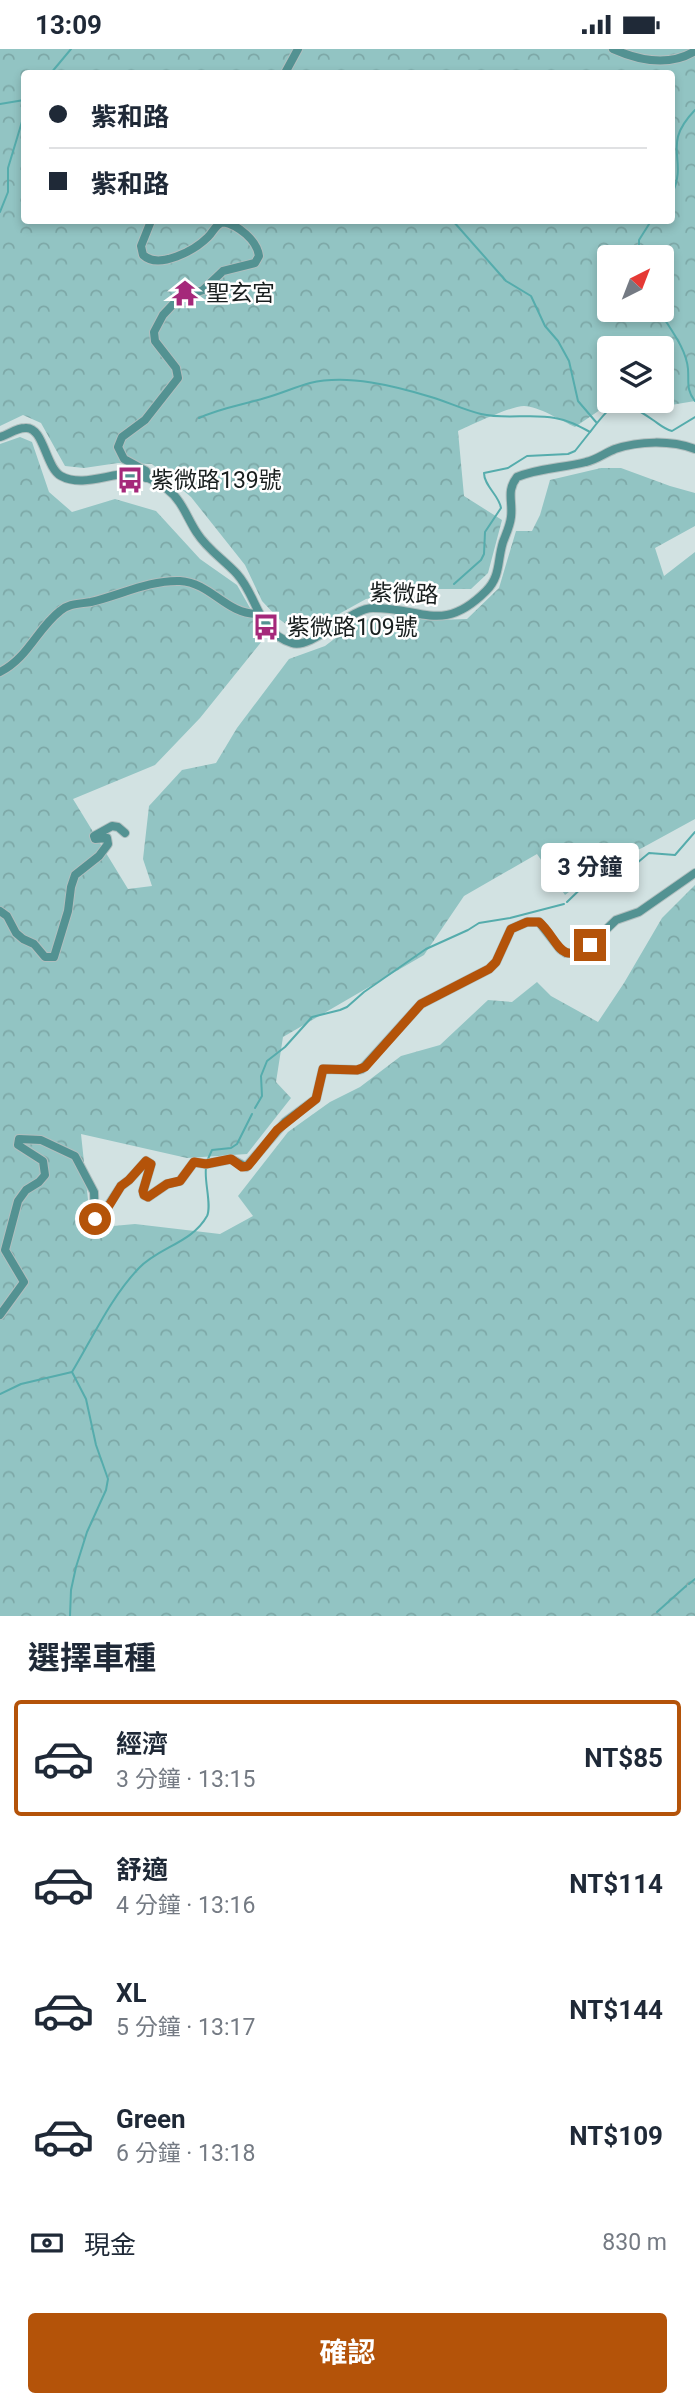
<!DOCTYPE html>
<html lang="zh-TW">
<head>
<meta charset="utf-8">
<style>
  :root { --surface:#fff; --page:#f6f6f7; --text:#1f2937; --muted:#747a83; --line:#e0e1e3; --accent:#b45309 }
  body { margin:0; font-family:Roboto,"Noto Sans TC",sans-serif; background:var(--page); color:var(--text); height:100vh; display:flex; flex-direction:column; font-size:26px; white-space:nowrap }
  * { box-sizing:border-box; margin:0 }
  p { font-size:23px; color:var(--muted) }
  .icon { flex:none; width:38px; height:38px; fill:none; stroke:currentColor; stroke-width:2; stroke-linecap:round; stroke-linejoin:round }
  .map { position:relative; height:1567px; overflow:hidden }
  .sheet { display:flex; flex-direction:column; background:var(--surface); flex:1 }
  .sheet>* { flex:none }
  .top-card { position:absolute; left:21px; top:21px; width:654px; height:154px; border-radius:7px; box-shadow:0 4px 10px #0003; display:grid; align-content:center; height:154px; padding:0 28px; background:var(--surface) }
  .needle { width:46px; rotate:42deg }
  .buttons { position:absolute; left:597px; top:196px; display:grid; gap:14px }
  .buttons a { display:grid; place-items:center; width:77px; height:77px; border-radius:7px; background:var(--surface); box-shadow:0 4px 10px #0003; font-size:35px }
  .end { position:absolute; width:32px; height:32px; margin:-16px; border:9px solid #b45309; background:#fff; box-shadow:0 0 0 4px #fff }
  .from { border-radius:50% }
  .bubble { position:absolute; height:49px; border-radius:7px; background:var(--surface); box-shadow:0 4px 10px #0003; font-size:23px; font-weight:700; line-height:49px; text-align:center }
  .top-card b { display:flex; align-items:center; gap:24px; height:66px; font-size:26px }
  .top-card b+b { border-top:2px solid var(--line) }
  .top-card i { width:18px; height:18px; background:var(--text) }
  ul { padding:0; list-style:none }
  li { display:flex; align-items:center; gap:21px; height:116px; margin:0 14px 10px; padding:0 14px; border:4px solid transparent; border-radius:7px }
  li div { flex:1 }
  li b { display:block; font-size:26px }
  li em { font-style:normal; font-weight:700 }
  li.on { border-color:var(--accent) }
  li>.icon { width:63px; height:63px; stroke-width:1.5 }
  h2 { padding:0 28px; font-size:32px; line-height:84px }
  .pay { display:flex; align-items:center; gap:18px; height:77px; padding:0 28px; font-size:26px }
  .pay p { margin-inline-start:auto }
  .primary-button { display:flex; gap:14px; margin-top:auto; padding:14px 28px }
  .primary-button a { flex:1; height:80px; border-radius:7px; background:var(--accent); color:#fff; font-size:28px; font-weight:700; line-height:80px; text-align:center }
  .status { display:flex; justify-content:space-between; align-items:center; height:49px; padding:0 35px; background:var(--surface); direction:ltr }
  .status svg { height:19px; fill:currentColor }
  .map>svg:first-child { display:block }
  .forest { fill:url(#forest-crowns); fill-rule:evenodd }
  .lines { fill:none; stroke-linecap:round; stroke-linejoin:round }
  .stream { stroke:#55acac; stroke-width:2 }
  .minor-casing { stroke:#b1bfbf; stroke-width:10 }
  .minor { stroke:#539292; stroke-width:8 }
  .route { stroke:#b45309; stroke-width:9 }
  .labels { text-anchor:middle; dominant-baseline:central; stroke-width:5; stroke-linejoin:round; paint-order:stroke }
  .poi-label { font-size:23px; fill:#181e1e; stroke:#fff; text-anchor:start }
  .street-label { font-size:23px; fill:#181e1e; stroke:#fff }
</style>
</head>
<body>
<div class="status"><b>13:09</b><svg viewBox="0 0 49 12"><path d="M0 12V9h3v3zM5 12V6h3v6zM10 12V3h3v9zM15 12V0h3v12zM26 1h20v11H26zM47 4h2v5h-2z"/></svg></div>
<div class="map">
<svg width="695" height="1567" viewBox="0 0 695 1567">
  <defs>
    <pattern id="forest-crowns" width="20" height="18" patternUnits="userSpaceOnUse" patternTransform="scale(1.75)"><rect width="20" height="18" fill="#92c4c3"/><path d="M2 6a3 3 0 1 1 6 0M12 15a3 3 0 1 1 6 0" fill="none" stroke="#7da8a7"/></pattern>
  </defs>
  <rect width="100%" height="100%" fill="#d2e2e2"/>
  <!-- forest -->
  <g class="forest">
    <path d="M0 0H695V352L659 358 641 352H662V299H609V352H613L575 378C562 372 538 357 524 357 511 357 471 376 458 382L464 447 502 471 488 524 471 540H422L366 550 319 576 297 583 279 570 262 552 245 516 191 448 152 415 118 414 84 419 65 417 41 374 23 366 0 377ZM24 24H672V172H24ZM609 208H662V261H609Z"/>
    <polygon points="20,388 32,393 49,443 72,463 115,450 156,462 200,510 237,536 266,587 200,669 155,716 73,750 128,840 152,837 143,810 149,757 182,721 216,714 237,679 289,610 325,597 358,572 386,568 437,571 467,570 499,539 516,482 532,482 540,466 550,431 601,419 621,419 670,437 695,444 695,477 655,499 664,527 695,503 695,770 642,799 606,815 565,846 537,805 464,847 424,906 283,988 276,1033 291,1049 247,1105 187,1109 81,1085 91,1179 135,1175 220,1185 253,1167 238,1147 288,1083 330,1053 360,1038 401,1007 440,996 488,951 512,953 537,933 551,947 598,973 624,934 662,869 695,836 695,1567 0,1567 0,395"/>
  </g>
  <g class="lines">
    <!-- stream -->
    <g class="stream">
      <polyline points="51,24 71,0"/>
      <polyline points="0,55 24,51"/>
      <path d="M672 145C689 109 660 97 695 61"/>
      <polyline points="0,163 8,143 8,119 24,66"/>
      <polyline points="453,172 506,232 531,247 545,277 558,292 569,312 578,352 596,373"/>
      <polyline points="639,208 639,191 651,172"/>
      <path d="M659 261C669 279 686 298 688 320 689 333 686 341 695 352"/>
      <path d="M199 369C220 359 242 356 265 349 280 345 295 338 310 334 348 325 395 337 431 348 448 353 464 361 481 365 506 371 531 364 555 369 568 371 579 377 590 383 615 351 618 347 653 371 659 375 664 380 672 382L695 368"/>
      <path d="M454 535 481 511 484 505 485 483 501 459C499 446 484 437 484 424L508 419 527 407 568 405 575 402 590 383"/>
      <polyline points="567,853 596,825 637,814 649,804 675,806 695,783"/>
      <polyline points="255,1059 262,1047 261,1027 267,1012 285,998 312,968 340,961 347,958 364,943 426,900 468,881 479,874 510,869 564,855"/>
      <polyline points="208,1110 212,1101 231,1099 237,1095 252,1065"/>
      <path d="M0 1345 21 1335 72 1323C93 1288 111 1248 139 1219 159 1198 192 1194 207 1167 212 1157 204 1132 206 1119"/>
      <polyline points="689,1535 695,1530"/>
      <polyline points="657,1563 686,1537"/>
      <polyline points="70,1567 71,1541 76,1518 87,1483 106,1441 108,1430 96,1396 86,1350 72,1323"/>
    </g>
    <!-- minor casing -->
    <g class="minor-casing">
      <g id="minor">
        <path d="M613 0C640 12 669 18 695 2"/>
        <polyline points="285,24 298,0"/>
        <path d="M0 388C8 386 16 379 25 379 44 377 45 418 61 427 83 439 111 423 134 425 145 426 159 434 167 440 182 451 187 469 197 484 207 500 224 511 237 525 258 548 257 583 292 594 311 601 350 559 373 559 423 559 443 585 486 542 501 527 497 512 503 493 506 485 510 477 511 468 513 452 506 442 517 428 539 419 563 419 586 413 596 411 605 404 615 400 639 392 671 391 695 400"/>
        <path d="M146 429V422L124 410 118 398 122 388 145 371 178 329 176 319 155 292 154 283 163 266 178 250 203 241 223 222 255 214 259 207C257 191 238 176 223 173 215 176 214 182 208 188 195 201 159 221 143 206L141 197 151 172"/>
        <path d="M0 623C28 609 37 580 60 562 69 554 80 555 91 553 121 546 149 531 180 532 212 534 225 565 258 565"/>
        <polyline points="0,862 7,867 16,884 23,890 34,895 45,908 54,908 68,862 71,838 75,826 99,807 108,795 107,789 95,790 94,787 112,777 118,778 125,784"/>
        <polyline points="0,1266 24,1233 5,1201 18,1152 26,1141 39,1133 45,1126 43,1112 18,1096 19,1090 41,1091 75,1107 94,1143 95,1172 97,1174 121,1137 129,1131 146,1112 151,1115 143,1142 144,1146 148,1148 167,1135 180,1132 194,1113 206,1115 231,1110 246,1118 285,1073 316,1050 323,1020 357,1021 362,1020 421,955 489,920 496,913 511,880 527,873 539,873 560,900 566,904 575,904 590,896 616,871 639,863 695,824"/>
      </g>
    </g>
    <!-- minor -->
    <use href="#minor" class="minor"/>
  </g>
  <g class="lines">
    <!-- route -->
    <path class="route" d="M95 1170 96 1173H99L121 1137 129 1131 146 1112 151 1115 143 1142 144 1146 148 1148 167 1135 180 1132 194 1113 206 1115 231 1110 242 1118 248 1117 277 1081 316 1050 323 1020 357 1021 365 1018 421 955 489 920 496 913 511 880 527 873H539C558 889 559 919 590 896"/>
  </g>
  <!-- icons -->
  <defs>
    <g id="temple-bare" transform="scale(2.1)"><path d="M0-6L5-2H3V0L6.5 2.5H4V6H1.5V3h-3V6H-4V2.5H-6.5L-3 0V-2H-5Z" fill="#a5287a" stroke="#fff" stroke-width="2.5" paint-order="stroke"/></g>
    <g id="bus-bare" transform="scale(2.1)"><path d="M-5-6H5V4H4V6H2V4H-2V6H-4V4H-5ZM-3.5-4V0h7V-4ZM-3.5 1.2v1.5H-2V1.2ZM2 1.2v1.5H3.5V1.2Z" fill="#a5287a" stroke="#fff" stroke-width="2.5" paint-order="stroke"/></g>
  </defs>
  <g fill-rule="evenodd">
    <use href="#temple-bare" x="185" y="244"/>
    <use href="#bus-bare" x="130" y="431"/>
    <use href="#bus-bare" x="266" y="578"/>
  </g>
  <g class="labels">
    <!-- poi labels -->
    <g class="poi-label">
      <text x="206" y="244">聖玄宮</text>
      <text x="151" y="431">紫微路139號</text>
      <text x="287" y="578">紫微路109號</text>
    </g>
    <!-- street labels -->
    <g class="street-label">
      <text transform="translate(404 545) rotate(2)">紫微路</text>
    </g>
  </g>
</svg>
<div class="buttons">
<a><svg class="needle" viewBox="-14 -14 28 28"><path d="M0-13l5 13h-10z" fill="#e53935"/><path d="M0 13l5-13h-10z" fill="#747a83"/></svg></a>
<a><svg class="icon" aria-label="layers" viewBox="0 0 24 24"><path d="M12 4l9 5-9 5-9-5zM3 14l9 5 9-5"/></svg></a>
</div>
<i class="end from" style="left:95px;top:1170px"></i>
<i class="end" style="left:590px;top:896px"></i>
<div class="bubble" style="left:541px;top:794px;width:98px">3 分鐘</div>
<div class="top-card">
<b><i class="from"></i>紫和路</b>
<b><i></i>紫和路</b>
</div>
</div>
<section class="sheet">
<h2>選擇車種</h2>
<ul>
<li class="on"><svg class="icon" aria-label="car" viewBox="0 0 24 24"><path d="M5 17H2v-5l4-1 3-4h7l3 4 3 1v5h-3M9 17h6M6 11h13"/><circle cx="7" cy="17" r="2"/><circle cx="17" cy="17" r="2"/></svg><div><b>經濟</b><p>3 分鐘 · 13:15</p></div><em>NT$85</em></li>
<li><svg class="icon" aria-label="car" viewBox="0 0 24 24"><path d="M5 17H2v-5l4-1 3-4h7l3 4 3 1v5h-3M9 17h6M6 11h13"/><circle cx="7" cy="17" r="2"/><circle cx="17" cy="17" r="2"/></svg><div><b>舒適</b><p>4 分鐘 · 13:16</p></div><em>NT$114</em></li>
<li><svg class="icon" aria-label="car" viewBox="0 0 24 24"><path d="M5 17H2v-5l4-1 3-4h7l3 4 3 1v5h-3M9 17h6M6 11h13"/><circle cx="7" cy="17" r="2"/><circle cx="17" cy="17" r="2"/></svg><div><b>XL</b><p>5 分鐘 · 13:17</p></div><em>NT$144</em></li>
<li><svg class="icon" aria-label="car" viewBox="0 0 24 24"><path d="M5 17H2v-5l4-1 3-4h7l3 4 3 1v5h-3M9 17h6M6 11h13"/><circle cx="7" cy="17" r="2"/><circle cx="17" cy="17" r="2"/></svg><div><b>Green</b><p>6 分鐘 · 13:18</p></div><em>NT$109</em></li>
</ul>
<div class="pay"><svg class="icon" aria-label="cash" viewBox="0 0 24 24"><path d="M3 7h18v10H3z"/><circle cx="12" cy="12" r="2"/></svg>現金<p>830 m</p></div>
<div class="primary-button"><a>確認</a></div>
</section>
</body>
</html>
